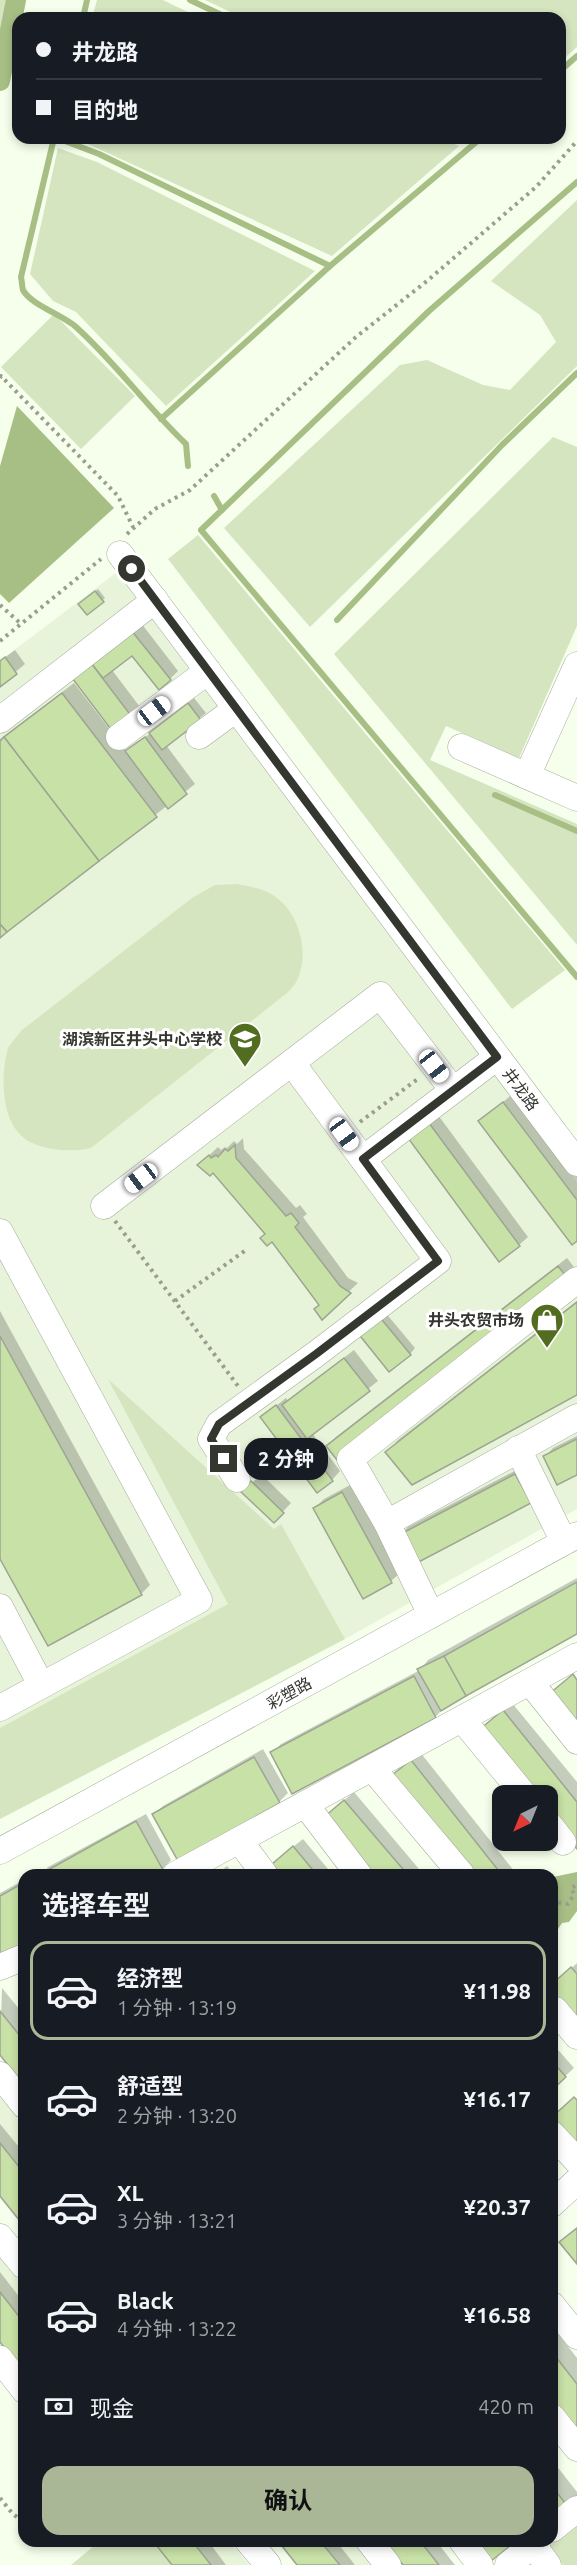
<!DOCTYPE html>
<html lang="zh">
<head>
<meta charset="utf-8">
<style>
  :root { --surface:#171b24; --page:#20242c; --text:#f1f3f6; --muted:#9ea1a6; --line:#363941; --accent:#a9b796 }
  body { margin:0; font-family:Ubuntu,"Noto Sans SC",sans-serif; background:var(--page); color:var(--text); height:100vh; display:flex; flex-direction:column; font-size:22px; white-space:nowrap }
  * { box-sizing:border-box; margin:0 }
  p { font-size:20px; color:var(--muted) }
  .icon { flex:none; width:33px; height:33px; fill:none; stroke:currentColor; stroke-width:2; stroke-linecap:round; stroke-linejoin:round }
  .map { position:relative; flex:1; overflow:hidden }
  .side { position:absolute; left:18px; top:1869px; width:540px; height:678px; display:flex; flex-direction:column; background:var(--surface); border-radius:18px; box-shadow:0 3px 9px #0003 }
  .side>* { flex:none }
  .banner { position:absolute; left:12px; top:12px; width:554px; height:132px; border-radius:18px; box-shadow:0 3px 9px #0003; display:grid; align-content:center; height:132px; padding:0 24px; background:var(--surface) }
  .needle { width:39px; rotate:223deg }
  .fabs { position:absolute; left:492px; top:1785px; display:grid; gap:12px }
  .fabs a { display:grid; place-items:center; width:66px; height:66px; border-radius:12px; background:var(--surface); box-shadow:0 3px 9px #0003; font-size:30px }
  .end { position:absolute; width:27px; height:27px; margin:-14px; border:8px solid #343730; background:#fff; box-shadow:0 0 0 3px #fff }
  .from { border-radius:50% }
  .bubble { position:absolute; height:42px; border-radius:18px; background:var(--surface); box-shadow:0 3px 9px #0003; font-size:20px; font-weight:700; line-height:42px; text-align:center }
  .car { position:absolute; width:18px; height:36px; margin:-18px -9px; border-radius:8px; box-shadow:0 0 4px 2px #0007; background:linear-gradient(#fff 24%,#345 0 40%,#fff 0 76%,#345 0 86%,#fff 0) }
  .banner b { display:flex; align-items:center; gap:21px; height:57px; font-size:22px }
  .banner b+b { border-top:2px solid var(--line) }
  .banner i { width:15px; height:15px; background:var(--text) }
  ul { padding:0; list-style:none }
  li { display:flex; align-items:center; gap:18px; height:99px; margin:0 12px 9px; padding:0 12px; border:3px solid transparent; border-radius:18px }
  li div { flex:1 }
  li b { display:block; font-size:22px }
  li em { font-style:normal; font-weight:700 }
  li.on { border-color:var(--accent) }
  li>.icon { width:54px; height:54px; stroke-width:1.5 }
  h2 { padding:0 24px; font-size:27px; line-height:72px }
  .pay { display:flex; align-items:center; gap:15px; height:66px; padding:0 24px; font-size:22px }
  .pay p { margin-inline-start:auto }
  .button { display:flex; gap:12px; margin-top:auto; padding:12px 24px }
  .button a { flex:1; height:69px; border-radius:18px; background:var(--accent); color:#111; font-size:24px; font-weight:700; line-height:69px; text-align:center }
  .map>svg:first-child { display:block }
  .built { fill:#e8f4d9 }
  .green { fill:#d5e5c0 }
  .water { fill:#a7bf85 }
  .shadow { fill:#0003 }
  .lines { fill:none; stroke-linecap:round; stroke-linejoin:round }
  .stream { stroke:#a7bf85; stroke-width:6 }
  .canal { stroke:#a7bf85; stroke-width:20 }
  .building { fill:#c8e1a6; stroke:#9da593; stroke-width:1.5 }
  .minor-casing { stroke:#a4ac9a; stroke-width:27 }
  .path { stroke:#989e90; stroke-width:4; stroke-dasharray:3 4.5; stroke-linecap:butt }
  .minor { stroke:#fff; stroke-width:26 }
  .route { stroke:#343730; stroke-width:8 }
  .labels { text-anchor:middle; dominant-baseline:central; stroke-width:6; stroke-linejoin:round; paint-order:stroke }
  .poi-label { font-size:16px; font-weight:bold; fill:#343730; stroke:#fff; text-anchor:end }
  .street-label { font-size:16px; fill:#343730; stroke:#fff }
</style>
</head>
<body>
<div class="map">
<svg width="577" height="2565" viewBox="0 0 577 2565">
  <rect width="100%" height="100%" fill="#f6ffeb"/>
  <!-- built -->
  <g class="built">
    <polygon points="117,572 577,1182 577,1509 345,1639 0,1819 0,661"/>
    <polygon points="0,2085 24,2115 24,2227 0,2198"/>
    <polygon points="0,2257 24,2286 24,2359 0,2328"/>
    <polygon points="166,2541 229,2541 249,2565 185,2565"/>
    <polygon points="277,2541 361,2541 380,2565 296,2565"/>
  </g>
  <!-- green -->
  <g class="green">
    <polygon points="0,0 8,0 0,43"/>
    <polygon points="97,0 163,0 200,18 92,18"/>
    <polygon points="205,0 577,0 577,47 560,62 560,18 243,18"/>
    <polygon points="75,138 442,138 459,146 332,256"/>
    <polygon points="58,148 97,162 315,271 166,406 76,312 53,301 30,274"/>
    <polygon points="577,200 577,366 310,627 224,528 400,365 427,360 483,385 510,390 556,342 540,315 491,281"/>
    <polygon points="54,314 135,396 81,449 1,367"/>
    <polygon points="553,437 577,447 577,626 519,758 446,726 430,760 577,824 577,945 334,654"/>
    <polygon points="198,535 565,970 512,1009 168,559"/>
    <path d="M237 884C246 886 256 887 265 891 296 903 311 948 298 978 296 984 291 989 287 993L91 1148C72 1152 50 1151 32 1143 0 1128 0 1077 8 1048 12 1042 17 1036 22 1030L192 898 215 885Z"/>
    <polygon points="108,1379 274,1529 281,1524 345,1639 0,1819 0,1728 228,1604"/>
    <polygon points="577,2524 577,2565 563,2565 549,2546"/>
    <polygon points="100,2541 166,2541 185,2565 71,2565"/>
  </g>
  <!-- water -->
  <g class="water">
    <polygon points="17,406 114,508 9,603 0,594 0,466"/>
    <polygon points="577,1872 577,1911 569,1922 562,1923 552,1938 552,1883 555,1881 553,1877"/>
  </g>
  <!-- shadow -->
  <g class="shadow">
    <polygon points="98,589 105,598 87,613 82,602"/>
    <polygon points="141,623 178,671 170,679 132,653 112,670 140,707 131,716 71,674"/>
    <polygon points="15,650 25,664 0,685 0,661"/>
    <polygon points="74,683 127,752 194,698 206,713 166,745 195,784 0,936 0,739"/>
    <polygon points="515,1092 577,1174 577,1239 480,1121"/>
    <polygon points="438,1115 528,1237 519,1245 410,1138"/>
    <polygon points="243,1138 244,1149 296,1208 300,1205 307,1214 303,1217 348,1278 358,1283 322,1317 321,1304 267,1233 213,1171 199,1165 218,1147 221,1150 225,1147 227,1148 234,1141 237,1144"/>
    <polygon points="567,1258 577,1271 328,1446 336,1437"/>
    <polygon points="577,1301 577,1394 387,1452 398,1440"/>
    <polygon points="0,1311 150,1585 141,1594 0,1556"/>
    <polygon points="384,1311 415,1348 410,1354 359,1333"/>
    <polygon points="354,1350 378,1381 312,1433 340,1471 332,1480 262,1417 286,1398 288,1401"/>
    <polygon points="577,1436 577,1473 545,1457 553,1448"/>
    <polygon points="524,1466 530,1502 399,1536 408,1527"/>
    <polygon points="261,1474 291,1503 274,1521 243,1492"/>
    <polygon points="352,1484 400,1573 391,1581 364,1596 315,1508 324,1499"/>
    <polygon points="577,1578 577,1633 444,1708 435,1717 272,1753 281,1744 420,1670 428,1660"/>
    <polygon points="512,1703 577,1782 577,1847 548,1810 548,1796 482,1729"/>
    <polygon points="263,1749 288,1793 279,1802 154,1814 163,1806"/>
    <polygon points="420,1752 515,1872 512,1875 474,1875 394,1775"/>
    <polygon points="354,1792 419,1869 413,1875 374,1875 334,1809"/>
    <polygon points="146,1814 171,1860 163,1869 151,1875 41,1875 48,1867"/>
    <polygon points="303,1839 333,1875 284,1875 283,1855"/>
    <polygon points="227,1866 234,1875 216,1875"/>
    <polygon points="24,1880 24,1947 0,1960 0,1893"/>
    <polygon points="577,1963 577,2020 552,1992 552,1986"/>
    <polygon points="2,1988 24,2015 24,2083 0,2053"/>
    <polygon points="552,2043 574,2068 552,2088"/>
    <polygon points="0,2124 24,2153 24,2224 0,2194"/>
    <polygon points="552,2174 559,2182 552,2189"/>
    <polygon points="0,2272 24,2303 24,2371 0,2340"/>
    <polygon points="552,2326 577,2358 577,2432 552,2399"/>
    <polygon points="552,2460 577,2492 577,2496 567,2505 552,2517"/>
    <polygon points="155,2541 208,2541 226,2565 174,2565"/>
    <polygon points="280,2541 336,2541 355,2565 299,2565"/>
    <polygon points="386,2541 436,2541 455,2565 405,2565"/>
  </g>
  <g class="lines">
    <!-- stream -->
    <g class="stream">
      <polyline points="190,0 228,18"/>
      <polyline points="83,18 87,0"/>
      <polyline points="560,71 577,56"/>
      <path d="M54 138 21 277C22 281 22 287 23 290 31 305 63 315 76 327 116 363 147 407 186 444L188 466"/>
      <polyline points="57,138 99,154 330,266"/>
      <polyline points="577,182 429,311 201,530 577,977"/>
      <polyline points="161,419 330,266 481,138"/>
      <polyline points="214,496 222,510"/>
      <polyline points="337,620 502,445 577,373"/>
      <polyline points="495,795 577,831"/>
    </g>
    <!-- canal -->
    <polyline class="canal" points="0,81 16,0"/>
  </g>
  <!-- building -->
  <g class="building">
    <polygon points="95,591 104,602 87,615 78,604"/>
    <polygon points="131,630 171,680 159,690 132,656 103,678 90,662"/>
    <polygon points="5,657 17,674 0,687 0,661"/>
    <polygon points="88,659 132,717 113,732 69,674"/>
    <polygon points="62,693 157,817 99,861 4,737"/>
    <polygon points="188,703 201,720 162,750 149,733"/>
    <polygon points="4,737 99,861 7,932 0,924 0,741"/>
    <polygon points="145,737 187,794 168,809 125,751"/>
    <polygon points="0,924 7,932 0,938"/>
    <polygon points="503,1102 577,1200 577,1241 572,1245 478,1121"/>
    <polygon points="429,1123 520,1246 499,1262 408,1138"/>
    <polygon points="235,1145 236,1158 286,1216 291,1213 299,1223 295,1227 340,1286 351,1293 322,1320 314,1309 319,1305 272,1242 267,1246 260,1238 265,1234 213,1173 210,1176 197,1165 209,1155 211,1158 216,1155 218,1157 225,1149 228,1151"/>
    <polygon points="558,1266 569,1280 337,1460 326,1446"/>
    <polygon points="577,1302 577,1395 412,1485 385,1452"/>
    <polygon points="378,1315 411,1355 389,1372 357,1332"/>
    <polygon points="0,1336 142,1595 48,1646 0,1559"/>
    <polygon points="344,1358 370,1391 307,1439 282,1405"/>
    <polygon points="276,1405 333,1481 317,1493 260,1417"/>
    <polygon points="577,1439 577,1475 557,1485 543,1456"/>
    <polygon points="515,1474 531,1503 413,1565 397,1536"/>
    <polygon points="251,1481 284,1513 274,1523 241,1492"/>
    <polygon points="342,1492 392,1583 363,1599 313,1508"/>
    <polygon points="577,1582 577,1634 466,1696 444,1656"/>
    <polygon points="444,1656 466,1696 441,1711 417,1669"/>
    <polygon points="573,1674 577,1680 577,1729 549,1694"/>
    <polygon points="414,1676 436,1718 292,1794 270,1752"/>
    <polygon points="503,1710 577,1802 577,1849 548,1813 548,1796 534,1796 480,1729"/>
    <polygon points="254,1757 280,1803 178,1861 152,1814"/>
    <polygon points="411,1760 502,1875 472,1875 392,1775"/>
    <polygon points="344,1800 408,1875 372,1875 324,1817"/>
    <polygon points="136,1821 163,1870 155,1875 39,1875"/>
    <polygon points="293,1846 317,1875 282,1875 272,1864"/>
    <polygon points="23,1883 24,1949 0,1962 0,1896"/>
    <polygon points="571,1967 577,1974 577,2022 552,1994 552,1984"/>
    <polygon points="0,2011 24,2041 24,2085 0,2055"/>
    <polygon points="552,2061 566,2077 552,2090"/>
    <polygon points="574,2097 577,2100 577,2149 552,2121 552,2117"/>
    <polygon points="0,2143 24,2173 24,2226 0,2196"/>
    <polygon points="577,2228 577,2264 559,2242"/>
    <polygon points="0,2292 24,2323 24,2374 0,2342"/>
    <polygon points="552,2352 577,2384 577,2434 552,2402"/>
    <polygon points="552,2486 568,2507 552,2519"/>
    <polygon points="153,2541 192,2541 211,2565 172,2565"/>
    <polygon points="278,2541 320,2541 340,2565 297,2565"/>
    <polygon points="384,2541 420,2541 439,2565 403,2565"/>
    <polygon points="476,2541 513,2541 514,2543 491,2561"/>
  </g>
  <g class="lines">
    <!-- minor casing -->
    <g class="minor-casing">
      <g id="minor">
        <polyline points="120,554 577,1163"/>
        <polyline points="0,720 155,600"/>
        <polyline points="199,736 236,709"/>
        <polyline points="119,737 208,671"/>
        <polyline points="461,747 577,798"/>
        <polyline points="527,776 577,665"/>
        <polyline points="363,1159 497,1057"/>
        <polyline points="104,1206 380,995 453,1090"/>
        <polyline points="0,1232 199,1600 0,1708"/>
        <polyline points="577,1280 350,1459 387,1523 577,1417"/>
        <polyline points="518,1449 564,1542"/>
        <polyline points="237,1479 211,1439 219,1424 316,1354 438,1261 292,1063"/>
        <polyline points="387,1523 431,1615"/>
        <polyline points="0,1607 41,1685"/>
        <polyline points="530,1682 577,1741"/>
        <polyline points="462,1719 525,1796"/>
        <polyline points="372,1768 462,1875"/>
        <polyline points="305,1804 359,1875"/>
        <polyline points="548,1823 563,1842"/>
        <polyline points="239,1840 265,1875"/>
        <polyline points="0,1851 577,1535"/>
        <polyline points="175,1875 577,1656"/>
        <polyline points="0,1967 24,1957"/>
        <polyline points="555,2010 577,2036"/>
        <polyline points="0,2075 24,2105"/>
        <polyline points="552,2134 577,2161"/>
        <polyline points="552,2204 577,2181"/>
        <polyline points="0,2237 24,2266"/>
        <polyline points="552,2305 577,2336"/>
        <polyline points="0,2359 24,2390"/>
        <polyline points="552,2417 577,2448"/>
        <polyline points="552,2529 577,2509"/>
        <polyline points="248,2541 268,2565"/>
        <polyline points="369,2541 388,2565"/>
        <polyline points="462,2541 480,2565"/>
        <polyline points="533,2545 548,2565"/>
        <polyline points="508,2565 538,2541"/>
      </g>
    </g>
    <!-- path -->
    <g class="path">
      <polyline points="0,378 1,376 118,496 133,527"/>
      <polyline points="127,534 155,509 190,490 356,337 427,281 536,187 577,141"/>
      <polyline points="0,605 21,624"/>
      <polyline points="0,641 101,559"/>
      <polyline points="360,1122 419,1078"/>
      <polyline points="115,1221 238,1386"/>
      <polyline points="175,1301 246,1250"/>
      <polyline points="552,1905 555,1902 568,1904 574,1894 571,1888 577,1885"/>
      <polyline points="0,2498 12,2513 24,2523"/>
    </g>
    <!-- minor -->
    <use href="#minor" class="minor"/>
  </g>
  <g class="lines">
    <!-- route -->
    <polyline class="route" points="132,569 497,1057 363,1159 438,1261 316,1354 219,1424 211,1439 224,1459"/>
  </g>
  <!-- icons -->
  <defs>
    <g id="school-pin" transform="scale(1.725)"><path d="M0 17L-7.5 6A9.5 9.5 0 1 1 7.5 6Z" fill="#526d20" stroke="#fff"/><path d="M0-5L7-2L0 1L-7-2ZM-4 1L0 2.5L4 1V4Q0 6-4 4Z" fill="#fff"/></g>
    <g id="shop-pin" transform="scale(1.725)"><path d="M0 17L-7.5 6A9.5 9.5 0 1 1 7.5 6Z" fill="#526d20" stroke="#fff"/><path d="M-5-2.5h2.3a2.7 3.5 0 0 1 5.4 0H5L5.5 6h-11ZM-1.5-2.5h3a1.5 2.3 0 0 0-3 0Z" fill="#fff"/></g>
  </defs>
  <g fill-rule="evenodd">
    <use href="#school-pin" x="245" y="1039"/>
    <use href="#shop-pin" x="547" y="1320"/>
  </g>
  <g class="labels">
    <!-- poi labels -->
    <g class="poi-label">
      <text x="222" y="1039">湖滨新区井头中心学校</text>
      <text x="524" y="1320">井头农贸市场</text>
    </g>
    <!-- street labels -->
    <g class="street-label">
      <text transform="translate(521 1089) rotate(53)">井龙路</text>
      <text transform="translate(289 1693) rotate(-29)">彩塑路</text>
    </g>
  </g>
</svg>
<div class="fabs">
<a><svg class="needle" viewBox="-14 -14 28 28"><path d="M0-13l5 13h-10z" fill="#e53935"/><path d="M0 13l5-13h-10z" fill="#9ea1a6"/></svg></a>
</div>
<i class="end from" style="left:132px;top:569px"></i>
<i class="end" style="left:224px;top:1459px"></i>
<div class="bubble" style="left:244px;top:1438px;width:84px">2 分钟</div>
<i class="car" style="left:154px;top:711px;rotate:53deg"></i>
<i class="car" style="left:434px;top:1066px;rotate:142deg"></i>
<i class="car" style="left:344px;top:1134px;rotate:144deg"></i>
<i class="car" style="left:141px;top:1178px;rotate:233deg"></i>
<div class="banner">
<b><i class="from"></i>井龙路</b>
<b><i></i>目的地</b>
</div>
<section class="side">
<h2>选择车型</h2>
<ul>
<li class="on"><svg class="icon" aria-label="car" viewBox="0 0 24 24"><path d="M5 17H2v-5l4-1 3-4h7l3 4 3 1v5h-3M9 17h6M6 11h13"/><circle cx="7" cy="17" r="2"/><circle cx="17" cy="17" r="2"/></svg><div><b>经济型</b><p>1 分钟 · 13:19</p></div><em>¥11.98</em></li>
<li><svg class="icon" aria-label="car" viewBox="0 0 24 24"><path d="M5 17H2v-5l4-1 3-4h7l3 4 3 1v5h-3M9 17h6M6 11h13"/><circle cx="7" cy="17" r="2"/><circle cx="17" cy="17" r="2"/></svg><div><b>舒适型</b><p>2 分钟 · 13:20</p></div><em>¥16.17</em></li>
<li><svg class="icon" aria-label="car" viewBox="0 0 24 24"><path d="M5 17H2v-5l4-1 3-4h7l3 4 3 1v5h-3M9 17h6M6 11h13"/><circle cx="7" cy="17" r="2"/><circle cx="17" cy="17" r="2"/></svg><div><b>XL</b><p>3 分钟 · 13:21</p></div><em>¥20.37</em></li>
<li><svg class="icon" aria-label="car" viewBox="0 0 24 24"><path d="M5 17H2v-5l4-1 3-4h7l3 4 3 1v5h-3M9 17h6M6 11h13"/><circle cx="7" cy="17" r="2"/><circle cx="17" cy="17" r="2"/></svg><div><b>Black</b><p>4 分钟 · 13:22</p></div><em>¥16.58</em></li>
</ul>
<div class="pay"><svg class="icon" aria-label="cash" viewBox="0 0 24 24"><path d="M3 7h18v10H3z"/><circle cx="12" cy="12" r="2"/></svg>现金<p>420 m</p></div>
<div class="button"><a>确认</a></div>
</section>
</div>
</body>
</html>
